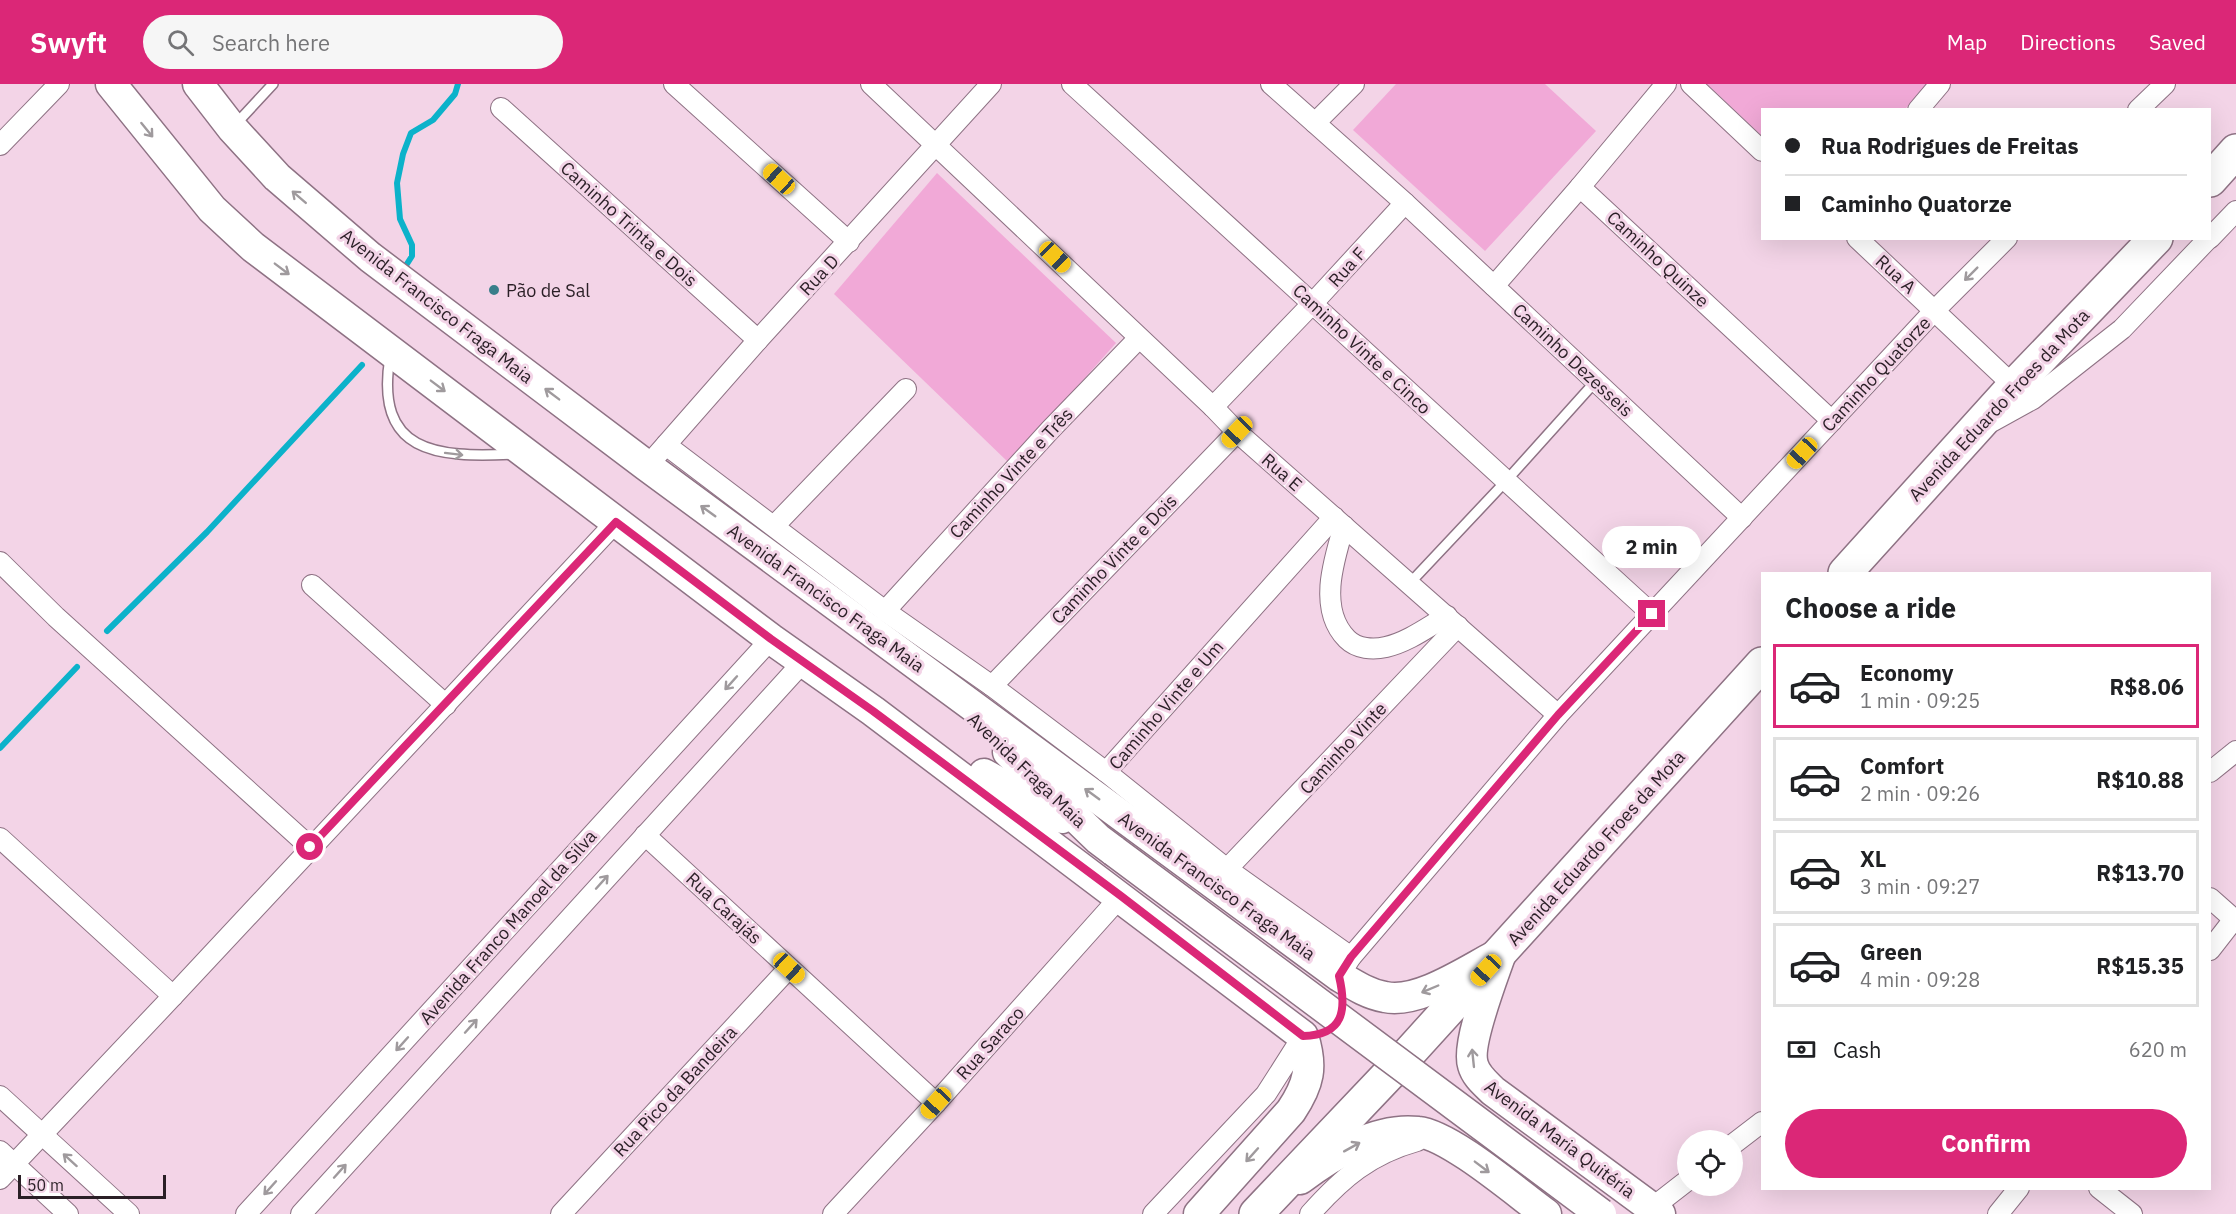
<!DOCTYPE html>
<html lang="en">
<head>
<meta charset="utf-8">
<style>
  :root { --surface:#fff; --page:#f6f6f6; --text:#202124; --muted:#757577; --line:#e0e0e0; --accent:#db2777 }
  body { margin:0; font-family:"IBM Plex Sans",sans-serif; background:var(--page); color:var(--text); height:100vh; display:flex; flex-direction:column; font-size:22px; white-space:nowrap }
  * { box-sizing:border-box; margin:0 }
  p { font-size:20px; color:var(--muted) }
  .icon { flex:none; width:33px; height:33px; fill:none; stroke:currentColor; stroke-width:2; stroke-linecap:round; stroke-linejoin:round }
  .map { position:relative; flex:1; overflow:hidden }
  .details { position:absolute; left:1761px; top:488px; width:450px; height:618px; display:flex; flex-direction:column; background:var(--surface); border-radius:0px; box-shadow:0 6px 24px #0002 }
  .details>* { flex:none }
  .guide { position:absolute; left:1761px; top:24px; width:450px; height:132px; border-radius:0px; box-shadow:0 6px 24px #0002; display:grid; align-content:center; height:132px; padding:0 24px; background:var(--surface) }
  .controls { position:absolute; left:1677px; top:1046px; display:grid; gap:12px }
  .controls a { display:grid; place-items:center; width:66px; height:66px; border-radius:50%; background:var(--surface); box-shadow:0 6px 24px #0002; font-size:30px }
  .scale { position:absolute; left:18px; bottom:15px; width:148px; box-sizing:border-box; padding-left:6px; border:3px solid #2a1f26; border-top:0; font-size:16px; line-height:21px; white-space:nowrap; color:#2a1f26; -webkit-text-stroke:4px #f3d4e7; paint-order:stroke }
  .end { position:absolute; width:27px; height:27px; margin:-14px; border:8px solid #db2777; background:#fff; box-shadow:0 0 0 3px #fff }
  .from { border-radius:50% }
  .bubble { position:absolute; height:42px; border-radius:21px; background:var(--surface); box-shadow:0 6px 24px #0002; font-size:20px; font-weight:800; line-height:42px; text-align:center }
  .car { position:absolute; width:18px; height:36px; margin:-18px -9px; border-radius:8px; box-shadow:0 0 4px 2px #0007; background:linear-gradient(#f5c518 24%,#345 0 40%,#f5c518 0 76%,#345 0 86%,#f5c518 0) }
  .guide b { display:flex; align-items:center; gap:21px; height:57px; font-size:22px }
  .guide b+b { border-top:2px solid var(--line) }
  .guide i { width:15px; height:15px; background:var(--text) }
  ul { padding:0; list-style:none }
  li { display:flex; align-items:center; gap:18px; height:84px; margin:0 12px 9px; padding:0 12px; border:3px solid var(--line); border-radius:0px }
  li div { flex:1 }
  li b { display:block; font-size:22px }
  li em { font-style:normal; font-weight:800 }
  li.active { border-color:var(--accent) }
  li>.icon { width:54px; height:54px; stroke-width:1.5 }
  h2 { padding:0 24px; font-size:27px; line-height:72px }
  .pay { display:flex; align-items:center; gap:15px; height:66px; padding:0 24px; font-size:22px }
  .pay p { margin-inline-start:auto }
  .button { display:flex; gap:12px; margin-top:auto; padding:12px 24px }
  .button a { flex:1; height:69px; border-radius:36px; background:var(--accent); color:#fff; font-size:24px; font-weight:800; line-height:69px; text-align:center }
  header { display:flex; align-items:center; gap:36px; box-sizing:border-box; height:84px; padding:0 30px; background:var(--accent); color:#fff }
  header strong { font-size:28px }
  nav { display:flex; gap:33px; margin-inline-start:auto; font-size:21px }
  .search { width:420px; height:54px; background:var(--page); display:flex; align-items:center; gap:15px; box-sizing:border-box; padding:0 21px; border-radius:33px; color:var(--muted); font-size:22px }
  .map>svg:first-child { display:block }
  .green { fill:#f1a9d7 }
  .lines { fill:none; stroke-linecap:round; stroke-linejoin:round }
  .stream { stroke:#0cb2ca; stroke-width:6 }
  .lane-casing { stroke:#8e7284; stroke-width:12 }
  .street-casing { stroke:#8e7284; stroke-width:22 }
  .primary-casing { stroke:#8e7284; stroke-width:33 }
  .highway-casing { stroke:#8e7284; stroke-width:36 }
  .lane { stroke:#fff; stroke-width:9 }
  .street { stroke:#fff; stroke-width:20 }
  .primary { stroke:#fff; stroke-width:30 }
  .highway { stroke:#fff; stroke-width:33 }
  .primary-bridge-casing { stroke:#8e7284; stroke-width:33; stroke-linecap:butt }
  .primary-bridge { stroke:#fff; stroke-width:30 }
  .oneway { stroke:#9f9a9d }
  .route { stroke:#db2777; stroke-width:8 }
  .poi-dot { fill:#387e8a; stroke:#f3d4e7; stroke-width:2 }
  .labels { text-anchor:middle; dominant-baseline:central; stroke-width:6; stroke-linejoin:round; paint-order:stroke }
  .street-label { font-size:18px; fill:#2a1f26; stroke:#f3d4e7 }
  .poi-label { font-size:18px; fill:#2a1f26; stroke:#f3d4e7; text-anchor:start }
</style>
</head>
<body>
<header>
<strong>Swyft</strong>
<div class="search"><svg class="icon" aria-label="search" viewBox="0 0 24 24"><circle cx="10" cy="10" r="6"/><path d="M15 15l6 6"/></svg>Search here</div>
<nav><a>Map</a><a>Directions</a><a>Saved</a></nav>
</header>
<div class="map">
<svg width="2236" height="1130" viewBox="0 0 2236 1130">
  <rect width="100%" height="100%" fill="#f3d4e7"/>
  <!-- green -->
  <g class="green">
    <polygon points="1396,0 1545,0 1596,47 1485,167 1353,46"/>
    <polygon points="1707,0 1929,0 1905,25 1762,26 1762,52"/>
    <polygon points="937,89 1116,259 1009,379 834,210"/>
  </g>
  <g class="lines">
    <!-- stream -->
    <g class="stream">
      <polyline points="405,183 412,172 412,161 400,135 397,99 403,70 411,49 433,36 455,10 458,0"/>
      <polyline points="107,547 207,448 362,281"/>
      <polyline points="0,664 77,583"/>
    </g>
    <!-- lane casing -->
    <g class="lane-casing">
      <g id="lane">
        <polyline points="234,42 273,0"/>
        <path d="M390 273C374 369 436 374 513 370"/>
        <polyline points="1410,499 1506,397 1595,298"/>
      </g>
    </g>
    <!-- street casing -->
    <g class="street-casing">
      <g id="street">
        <polyline points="674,0 849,158"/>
        <polyline points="871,0 1213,323 1237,348 1558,631"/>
        <polyline points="1072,0 1652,530"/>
        <polyline points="1271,0 1405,119 1742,434"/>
        <polyline points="1691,0 1762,67"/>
        <polyline points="501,24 758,256"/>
        <polyline points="1918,26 1940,0"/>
        <polyline points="2138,26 2165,0"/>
        <polyline points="1315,39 1354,0"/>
        <polyline points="0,61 59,0"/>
        <polyline points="1580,103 1666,0"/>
        <polyline points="1857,154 2014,302"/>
        <polyline points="2210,154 2236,127"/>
        <polyline points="1494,202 1580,103 1832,337"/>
        <polyline points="1213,323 1313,219 1405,119"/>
        <polyline points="1993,337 2033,315 2122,245 2209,154"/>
        <polyline points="666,361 885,527 992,602 1106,688"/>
        <polyline points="657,371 758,256 991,0"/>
        <polyline points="1334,433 1106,688 1227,785 1351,873"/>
        <polyline points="774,442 906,305"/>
        <path d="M1344 442C1333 478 1318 526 1347 555 1357 565 1373 566 1386 563 1408 558 1428 543 1447 532"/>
        <polyline points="0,478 56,533 310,763"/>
        <polyline points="312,501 446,621"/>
        <polyline points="885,527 1050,346 1139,254"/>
        <polyline points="992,602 1237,348"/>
        <polyline points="2210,688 2236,667"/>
        <polyline points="645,751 936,1019"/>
        <polyline points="0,754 173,912"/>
        <polyline points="1227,785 1458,542"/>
        <polyline points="2210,814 2236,837"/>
        <polyline points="2210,866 2234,835"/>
        <polyline points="1339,892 1351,873 1558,631 1935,226 2007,154"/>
        <polyline points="0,1012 129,1130"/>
        <polyline points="1732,1061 1762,1038"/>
        <polyline points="0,1067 68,1130"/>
        <polyline points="0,1095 173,912 616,438"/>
        <polyline points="2099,1104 2132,1130"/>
        <polyline points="1652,1124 1688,1096"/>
        <polyline points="246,1130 771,555"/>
        <polyline points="301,1130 803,578"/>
        <polyline points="561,1130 789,884"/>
        <polyline points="833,1130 936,1019 1121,812"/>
        <polyline points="1153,1130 1266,1010 1303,952"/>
        <path d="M1310 1130C1342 1094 1370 1070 1417 1057"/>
        <polyline points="1998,1130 2019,1104"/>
      </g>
    </g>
    <!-- primary casing -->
    <g class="primary-casing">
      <g id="primary">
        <path d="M111 0 212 125 253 163 771 555 873 627 1303 952C1313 983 1309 1000 1291 1027L1199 1130"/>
        <path d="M198 0 232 44 277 93 370 173 647 382 1339 892C1354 901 1368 910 1385 913 1417 920 1465 888 1493 873"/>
        <polyline points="1008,668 1098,755 1114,767"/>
        <polyline points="984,690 1062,734"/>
        <path d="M1501 869C1493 893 1466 960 1473 981 1476 992 1485 999 1493 1007L1660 1130"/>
        <path d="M1300 1095C1332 1071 1376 1043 1418 1048 1450 1051 1517 1109 1546 1130"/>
      </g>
    </g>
    <!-- highway casing -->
    <g class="highway-casing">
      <g id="highway">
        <polyline points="2210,96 2236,67"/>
        <polyline points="1845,489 2014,302 2156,154"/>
        <polyline points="1256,1130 1409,969 1762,580"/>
      </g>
    </g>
    <!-- lane -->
    <use href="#lane" class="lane"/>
    <!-- street -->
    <use href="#street" class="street"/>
    <!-- primary -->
    <use href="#primary" class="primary"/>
    <!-- highway -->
    <use href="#highway" class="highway"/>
    <!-- primary-bridge casing -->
    <g class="primary-bridge-casing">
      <polyline id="primary-bridge" points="1114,767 1601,1130"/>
    </g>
    <!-- primary-bridge -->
    <use href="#primary-bridge" class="primary-bridge"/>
  </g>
  <!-- one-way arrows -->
  <defs><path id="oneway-shaft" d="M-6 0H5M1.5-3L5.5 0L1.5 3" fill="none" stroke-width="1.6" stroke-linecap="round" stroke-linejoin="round" transform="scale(1.5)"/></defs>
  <g class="oneway">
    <use href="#oneway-shaft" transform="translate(147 46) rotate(51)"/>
    <use href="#oneway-shaft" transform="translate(299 113) rotate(-139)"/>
    <use href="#oneway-shaft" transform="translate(282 185) rotate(37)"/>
    <use href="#oneway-shaft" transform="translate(1971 190) rotate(135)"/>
    <use href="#oneway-shaft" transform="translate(438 302) rotate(37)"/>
    <use href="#oneway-shaft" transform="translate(552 310) rotate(-143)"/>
    <use href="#oneway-shaft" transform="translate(454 370) rotate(7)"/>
    <use href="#oneway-shaft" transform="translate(708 427) rotate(-144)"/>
    <use href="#oneway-shaft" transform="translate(731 599) rotate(132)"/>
    <use href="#oneway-shaft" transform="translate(1092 710) rotate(-144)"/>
    <use href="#oneway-shaft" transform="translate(602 798) rotate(-48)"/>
    <use href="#oneway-shaft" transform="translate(1430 905) rotate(157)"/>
    <use href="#oneway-shaft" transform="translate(471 942) rotate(-48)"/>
    <use href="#oneway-shaft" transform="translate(402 960) rotate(132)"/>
    <use href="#oneway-shaft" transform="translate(1473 974) rotate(-96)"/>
    <use href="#oneway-shaft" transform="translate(1352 1063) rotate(-29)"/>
    <use href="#oneway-shaft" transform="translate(1252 1071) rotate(132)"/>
    <use href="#oneway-shaft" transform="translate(70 1076) rotate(-138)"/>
    <use href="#oneway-shaft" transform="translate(1482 1083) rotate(37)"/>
    <use href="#oneway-shaft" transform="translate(340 1087) rotate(-48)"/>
    <use href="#oneway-shaft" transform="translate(270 1104) rotate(132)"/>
  </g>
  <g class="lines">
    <!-- route -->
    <path class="route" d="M310 763 616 438 771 555 873 627 1121 812 1303 952C1344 951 1347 926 1339 892L1351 873 1558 631 1652 530"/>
  </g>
  <!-- markers -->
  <circle class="poi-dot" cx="494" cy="206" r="6"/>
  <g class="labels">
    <!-- street labels -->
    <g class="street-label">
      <text transform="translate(629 140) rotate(42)">Caminho Trinta e Dois</text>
      <text transform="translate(1658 175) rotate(43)">Caminho Quinze</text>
      <text transform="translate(1347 183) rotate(-48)">Rua F</text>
      <text transform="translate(1896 190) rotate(43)">Rua A</text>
      <text transform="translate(819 191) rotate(-47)">Rua D</text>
      <text transform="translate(437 222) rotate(38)">Avenida Francisco Fraga Maia</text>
      <text transform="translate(1362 265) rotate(43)">Caminho Vinte e Cinco</text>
      <text transform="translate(1573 276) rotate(43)">Caminho Dezesseis</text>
      <text transform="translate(1876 290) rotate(-47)">Caminho Quatorze</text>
      <text transform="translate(1999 321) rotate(-47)">Avenida Eduardo Froes da Mota</text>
      <text transform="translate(1282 388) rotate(41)">Rua E</text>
      <text transform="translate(1011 389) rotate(-47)">Caminho Vinte e Três</text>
      <text transform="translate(1114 475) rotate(-46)">Caminho Vinte e Dois</text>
      <text transform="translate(826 514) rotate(36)">Avenida Francisco Fraga Maia</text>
      <text transform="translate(1166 621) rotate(-49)">Caminho Vinte e Um</text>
      <text transform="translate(1343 664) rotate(-47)">Caminho Vinte</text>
      <text transform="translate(1027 686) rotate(44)">Avenida Fraga Maia</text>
      <text transform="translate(1596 764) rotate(-48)">Avenida Eduardo Froes da Mota</text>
      <text transform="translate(1217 802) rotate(36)">Avenida Francisco Fraga Maia</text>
      <text transform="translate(724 824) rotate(43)">Rua Carajás</text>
      <text transform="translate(508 843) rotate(-48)">Avenida Franco Manoel da Silva</text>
      <text transform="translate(990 959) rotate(-48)">Rua Saraco</text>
      <text transform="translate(675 1007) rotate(-47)">Rua Pico da Bandeira</text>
      <text transform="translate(1560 1055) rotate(37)">Avenida Maria Quitéria</text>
    </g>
    <!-- poi labels -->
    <g class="poi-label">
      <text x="506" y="206">Pão de Sal</text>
    </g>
  </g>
</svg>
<div class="controls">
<a><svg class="icon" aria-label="locate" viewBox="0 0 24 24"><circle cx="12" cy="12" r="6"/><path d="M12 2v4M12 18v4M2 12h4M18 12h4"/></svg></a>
</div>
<div class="scale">50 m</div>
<i class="end from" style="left:310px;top:763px"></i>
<i class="end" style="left:1652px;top:530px"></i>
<div class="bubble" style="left:1602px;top:442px;width:99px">2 min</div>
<i class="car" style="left:779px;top:95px;rotate:312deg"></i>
<i class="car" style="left:1055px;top:173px;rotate:134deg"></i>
<i class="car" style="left:1237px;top:348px;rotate:224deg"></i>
<i class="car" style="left:1802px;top:369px;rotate:223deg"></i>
<i class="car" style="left:789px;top:884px;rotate:133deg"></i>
<i class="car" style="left:1486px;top:886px;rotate:223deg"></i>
<i class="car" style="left:936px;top:1019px;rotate:223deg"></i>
<div class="guide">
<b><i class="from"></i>Rua Rodrigues de Freitas</b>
<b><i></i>Caminho Quatorze</b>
</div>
<section class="details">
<h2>Choose a ride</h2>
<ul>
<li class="active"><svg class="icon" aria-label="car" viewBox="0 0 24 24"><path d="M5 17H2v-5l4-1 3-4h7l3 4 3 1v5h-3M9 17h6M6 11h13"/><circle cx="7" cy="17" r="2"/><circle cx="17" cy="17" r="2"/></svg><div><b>Economy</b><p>1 min · 09:25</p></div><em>R$8.06</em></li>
<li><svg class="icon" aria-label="car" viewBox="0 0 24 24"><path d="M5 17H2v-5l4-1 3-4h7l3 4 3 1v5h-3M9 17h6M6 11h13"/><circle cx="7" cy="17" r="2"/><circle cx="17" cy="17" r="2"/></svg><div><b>Comfort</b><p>2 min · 09:26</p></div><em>R$10.88</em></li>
<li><svg class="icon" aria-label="car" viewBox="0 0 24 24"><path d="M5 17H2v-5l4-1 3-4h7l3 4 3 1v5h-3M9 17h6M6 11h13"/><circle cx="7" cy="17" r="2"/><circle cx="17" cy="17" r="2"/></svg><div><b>XL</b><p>3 min · 09:27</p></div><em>R$13.70</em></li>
<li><svg class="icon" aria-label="car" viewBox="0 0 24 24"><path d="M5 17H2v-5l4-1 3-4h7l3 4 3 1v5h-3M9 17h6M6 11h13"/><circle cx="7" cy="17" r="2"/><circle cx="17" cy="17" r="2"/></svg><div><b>Green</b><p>4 min · 09:28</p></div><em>R$15.35</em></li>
</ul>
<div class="pay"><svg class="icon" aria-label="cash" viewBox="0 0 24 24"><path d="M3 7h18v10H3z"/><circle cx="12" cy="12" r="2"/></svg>Cash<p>620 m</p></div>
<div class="button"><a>Confirm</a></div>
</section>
</div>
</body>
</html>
